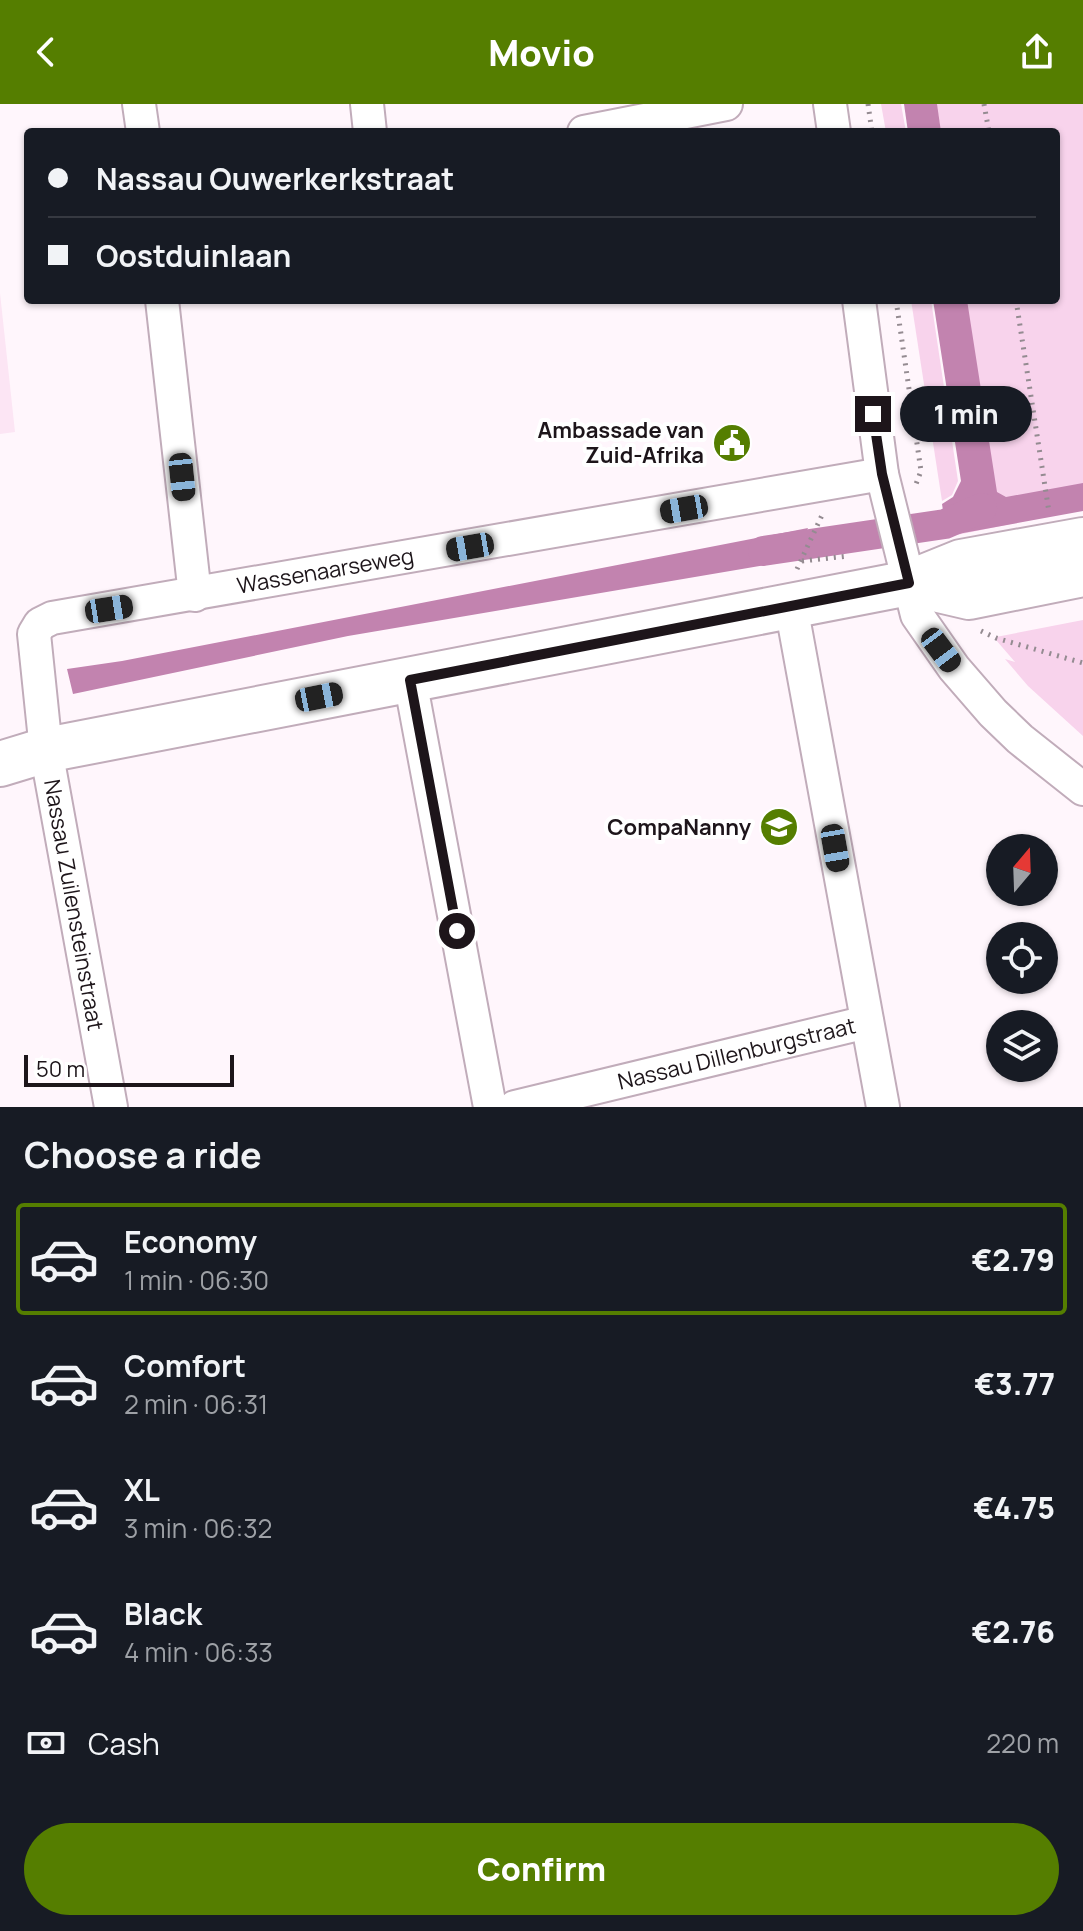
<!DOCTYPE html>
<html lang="en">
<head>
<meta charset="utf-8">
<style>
  :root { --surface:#171b24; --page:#20242c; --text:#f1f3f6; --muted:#9ea1a6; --line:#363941; --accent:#557e00 }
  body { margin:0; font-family:Manrope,sans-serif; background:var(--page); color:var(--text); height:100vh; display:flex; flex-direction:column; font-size:30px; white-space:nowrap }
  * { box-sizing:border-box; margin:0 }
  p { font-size:26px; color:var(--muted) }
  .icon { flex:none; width:44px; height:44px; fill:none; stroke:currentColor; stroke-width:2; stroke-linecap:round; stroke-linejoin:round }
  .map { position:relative; height:1003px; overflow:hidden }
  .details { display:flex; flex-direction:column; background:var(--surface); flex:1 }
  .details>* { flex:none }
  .banner { position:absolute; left:24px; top:24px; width:1036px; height:176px; border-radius:8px; box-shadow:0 2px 6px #0004; display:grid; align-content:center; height:176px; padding:0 24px; background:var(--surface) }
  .needle { width:52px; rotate:19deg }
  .buttons { position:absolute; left:986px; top:730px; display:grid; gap:16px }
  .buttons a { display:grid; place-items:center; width:72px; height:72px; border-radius:50%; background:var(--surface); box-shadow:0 2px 6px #0004; font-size:40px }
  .scale { position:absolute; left:24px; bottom:20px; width:210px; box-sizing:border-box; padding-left:8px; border:4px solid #1d151a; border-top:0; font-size:22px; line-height:28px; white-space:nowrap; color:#1d151a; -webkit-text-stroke:6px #fff; paint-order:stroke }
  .end { position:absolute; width:36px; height:36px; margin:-18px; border:10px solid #1d151a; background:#fff; box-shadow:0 0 0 4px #fff }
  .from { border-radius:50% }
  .bubble { position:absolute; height:56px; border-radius:28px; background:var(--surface); box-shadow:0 2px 6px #0004; font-size:26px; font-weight:800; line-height:56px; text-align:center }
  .car { position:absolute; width:24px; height:48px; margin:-24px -12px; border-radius:10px; box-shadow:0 0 6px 2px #0007; background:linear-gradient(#222 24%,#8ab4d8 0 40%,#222 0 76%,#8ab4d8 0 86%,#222 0) }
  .banner b { display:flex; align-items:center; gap:28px; height:76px; font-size:30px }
  .banner b+b { border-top:2px solid var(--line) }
  .banner i { width:20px; height:20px; background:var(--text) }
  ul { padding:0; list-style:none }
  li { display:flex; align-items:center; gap:24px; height:112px; margin:0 16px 12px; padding:0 8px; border:4px solid transparent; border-radius:8px }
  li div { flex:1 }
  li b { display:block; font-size:30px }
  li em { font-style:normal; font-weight:800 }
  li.active { border-color:var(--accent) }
  li>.icon { width:72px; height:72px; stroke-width:1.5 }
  h2 { padding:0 24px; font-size:36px; line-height:96px }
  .pay { display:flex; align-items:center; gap:20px; height:88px; padding:0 24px; font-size:30px }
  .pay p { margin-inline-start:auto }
  .cta { display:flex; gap:16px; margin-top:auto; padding:16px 24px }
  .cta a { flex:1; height:92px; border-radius:48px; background:var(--accent); color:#fff; font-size:32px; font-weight:800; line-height:92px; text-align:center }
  header { display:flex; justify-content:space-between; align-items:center; height:104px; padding:0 24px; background:var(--accent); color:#fff; font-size:36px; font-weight:800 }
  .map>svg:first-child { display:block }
  .built { fill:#fce5f4 }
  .green { fill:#f8d3ec }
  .water { fill:#c283af }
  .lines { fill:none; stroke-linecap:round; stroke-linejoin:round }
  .canal { stroke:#c283af; stroke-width:30 }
  .street-casing { stroke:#c1acba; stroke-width:36 }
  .secondary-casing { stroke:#c1acba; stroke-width:48 }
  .path { stroke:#948b91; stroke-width:5; stroke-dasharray:2 6; stroke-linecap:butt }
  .street { stroke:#fff; stroke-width:32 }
  .secondary { stroke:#fff; stroke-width:44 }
  .route { stroke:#1d151a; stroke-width:10 }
  .labels { text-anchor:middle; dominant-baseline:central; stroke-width:8; stroke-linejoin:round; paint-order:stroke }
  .poi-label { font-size:22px; font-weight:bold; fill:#1d151a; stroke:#fff; text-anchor:end }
  .street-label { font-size:22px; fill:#1d151a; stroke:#fff }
</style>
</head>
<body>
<header><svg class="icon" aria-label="back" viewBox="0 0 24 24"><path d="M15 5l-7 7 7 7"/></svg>Movio<svg class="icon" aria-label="share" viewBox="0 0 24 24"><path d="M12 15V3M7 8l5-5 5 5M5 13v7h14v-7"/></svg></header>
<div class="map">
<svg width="1083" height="1003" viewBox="0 0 1083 1003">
  <rect width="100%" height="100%" fill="#fff6fc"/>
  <!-- built -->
  <polygon class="built" points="0,189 15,328 0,330"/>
  <!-- green -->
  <g class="green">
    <polygon points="881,0 901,0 906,28 886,28"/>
    <polygon points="922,0 1083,0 1083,405 947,433 943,405 978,380 951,196 1056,196 1056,28 926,28"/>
    <polygon points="911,196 931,196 958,377 952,391 942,397"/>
    <polygon points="1083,516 1083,632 1028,582 1005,555 1015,558 996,536 996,533"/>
  </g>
  <!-- water -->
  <g class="water">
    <polygon points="904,0 937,0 941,28 908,28"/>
    <polygon points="933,196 967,196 997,388 1006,393 1083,379 1083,407 947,432 942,400 953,393 961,377"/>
    <polygon points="808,424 794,455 772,460 348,532 73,590 67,565 122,557"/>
  </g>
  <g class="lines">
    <!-- canal -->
    <polyline class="canal" points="763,447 945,420 982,404"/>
    <!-- street casing -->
    <g class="street-casing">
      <g id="street">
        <polyline points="139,0 143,28"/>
        <polyline points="367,0 370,28"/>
        <polyline points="830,0 834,28"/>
        <polyline points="584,28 726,0"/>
        <polyline points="162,196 195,491"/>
        <polyline points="859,196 882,370 917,511 954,564 993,609 1020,635 1083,685"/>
        <polyline points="791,502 883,1003"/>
        <polyline points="410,576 490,1003"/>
        <path id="s1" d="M111 1003 46 646 34 530 40 520 52 514 882 370"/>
        <path id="s2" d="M515 1003 867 918"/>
      </g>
    </g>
    <!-- secondary casing -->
    <g class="secondary-casing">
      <g id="secondary">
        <polyline points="909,479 969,493 1083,470"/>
        <polyline points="0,660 46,646 909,479 961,458 1083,436"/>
      </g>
    </g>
    <!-- path -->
    <g class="path">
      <polyline points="868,0 872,28"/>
      <polyline points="984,0 989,28"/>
      <polyline points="896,196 921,367 916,380"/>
      <polyline points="1016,196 1049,408"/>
      <polyline points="802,457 848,452"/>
      <polyline points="797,465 823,409"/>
      <polyline points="981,527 996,534 1083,559"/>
    </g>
    <!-- street -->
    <use href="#street" class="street"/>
    <!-- secondary -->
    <use href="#secondary" class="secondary"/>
  </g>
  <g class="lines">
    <!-- route -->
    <polyline class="route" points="457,827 410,576 909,479 882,370 873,310"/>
  </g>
  <!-- icons -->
  <defs>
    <g id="civic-disc" transform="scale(2)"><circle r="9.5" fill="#557e00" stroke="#fff"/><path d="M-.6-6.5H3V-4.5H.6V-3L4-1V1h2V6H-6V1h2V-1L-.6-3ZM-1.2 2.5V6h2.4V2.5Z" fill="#fff"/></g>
    <g id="school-disc" transform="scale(2)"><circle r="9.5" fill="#557e00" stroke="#fff"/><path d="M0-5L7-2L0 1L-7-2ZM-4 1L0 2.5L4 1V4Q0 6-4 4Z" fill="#fff"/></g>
  </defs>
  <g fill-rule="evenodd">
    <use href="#civic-disc" x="732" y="339"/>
    <use href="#school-disc" x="779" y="723"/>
  </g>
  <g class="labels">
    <!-- poi labels -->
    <g class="poi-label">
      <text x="704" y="326">Ambassade van<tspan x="704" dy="25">Zuid-Afrika</tspan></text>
      <text x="751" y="723">CompaNanny</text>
    </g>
    <!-- street labels -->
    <g class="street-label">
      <text stroke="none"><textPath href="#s1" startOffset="782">Wassenaarseweg</textPath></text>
      <text transform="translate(74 801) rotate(80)">Nassau Zuilensteinstraat</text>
      <text stroke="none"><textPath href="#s2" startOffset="228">Nassau Dillenburgstraat</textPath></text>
    </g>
  </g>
</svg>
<div class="buttons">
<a><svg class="needle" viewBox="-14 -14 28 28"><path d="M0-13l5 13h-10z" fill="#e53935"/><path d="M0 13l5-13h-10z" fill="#9ea1a6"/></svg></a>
<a><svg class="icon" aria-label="locate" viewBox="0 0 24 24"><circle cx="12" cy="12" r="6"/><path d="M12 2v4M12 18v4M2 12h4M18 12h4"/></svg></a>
<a><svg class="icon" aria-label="layers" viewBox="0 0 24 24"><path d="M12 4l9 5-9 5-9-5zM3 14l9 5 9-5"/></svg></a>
</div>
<div class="scale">50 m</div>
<i class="end from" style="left:457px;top:827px"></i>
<i class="end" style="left:873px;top:310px"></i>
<div class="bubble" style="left:900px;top:282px;width:132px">1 min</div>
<i class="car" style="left:182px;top:373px;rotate:174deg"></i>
<i class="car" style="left:684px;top:405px;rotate:260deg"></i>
<i class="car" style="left:470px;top:443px;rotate:260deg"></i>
<i class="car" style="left:109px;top:505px;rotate:81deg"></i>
<i class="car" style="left:941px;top:546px;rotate:143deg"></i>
<i class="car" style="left:319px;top:593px;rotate:79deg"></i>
<i class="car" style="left:835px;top:744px;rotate:170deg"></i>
<div class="banner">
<b><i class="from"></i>Nassau Ouwerkerkstraat</b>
<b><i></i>Oostduinlaan</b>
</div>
</div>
<section class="details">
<h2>Choose a ride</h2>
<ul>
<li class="active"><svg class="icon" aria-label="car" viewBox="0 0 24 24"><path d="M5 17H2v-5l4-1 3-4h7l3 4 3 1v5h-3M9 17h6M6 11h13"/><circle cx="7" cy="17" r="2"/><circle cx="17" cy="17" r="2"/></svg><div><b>Economy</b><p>1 min · 06:30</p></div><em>€2.79</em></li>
<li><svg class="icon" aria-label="car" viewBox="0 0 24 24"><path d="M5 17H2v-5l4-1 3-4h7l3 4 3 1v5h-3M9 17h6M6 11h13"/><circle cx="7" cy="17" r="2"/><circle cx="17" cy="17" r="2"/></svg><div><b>Comfort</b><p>2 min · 06:31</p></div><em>€3.77</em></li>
<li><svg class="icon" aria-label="car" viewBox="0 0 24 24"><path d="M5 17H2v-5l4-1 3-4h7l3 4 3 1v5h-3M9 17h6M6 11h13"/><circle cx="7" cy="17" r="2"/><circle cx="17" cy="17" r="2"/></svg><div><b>XL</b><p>3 min · 06:32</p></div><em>€4.75</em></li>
<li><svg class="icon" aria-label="car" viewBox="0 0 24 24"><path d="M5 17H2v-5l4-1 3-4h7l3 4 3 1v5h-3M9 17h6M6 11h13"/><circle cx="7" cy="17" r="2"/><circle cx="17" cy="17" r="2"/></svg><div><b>Black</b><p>4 min · 06:33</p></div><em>€2.76</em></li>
</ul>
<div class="pay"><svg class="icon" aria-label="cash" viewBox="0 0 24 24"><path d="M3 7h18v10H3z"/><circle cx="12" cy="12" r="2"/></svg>Cash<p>220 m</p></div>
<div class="cta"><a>Confirm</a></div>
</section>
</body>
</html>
